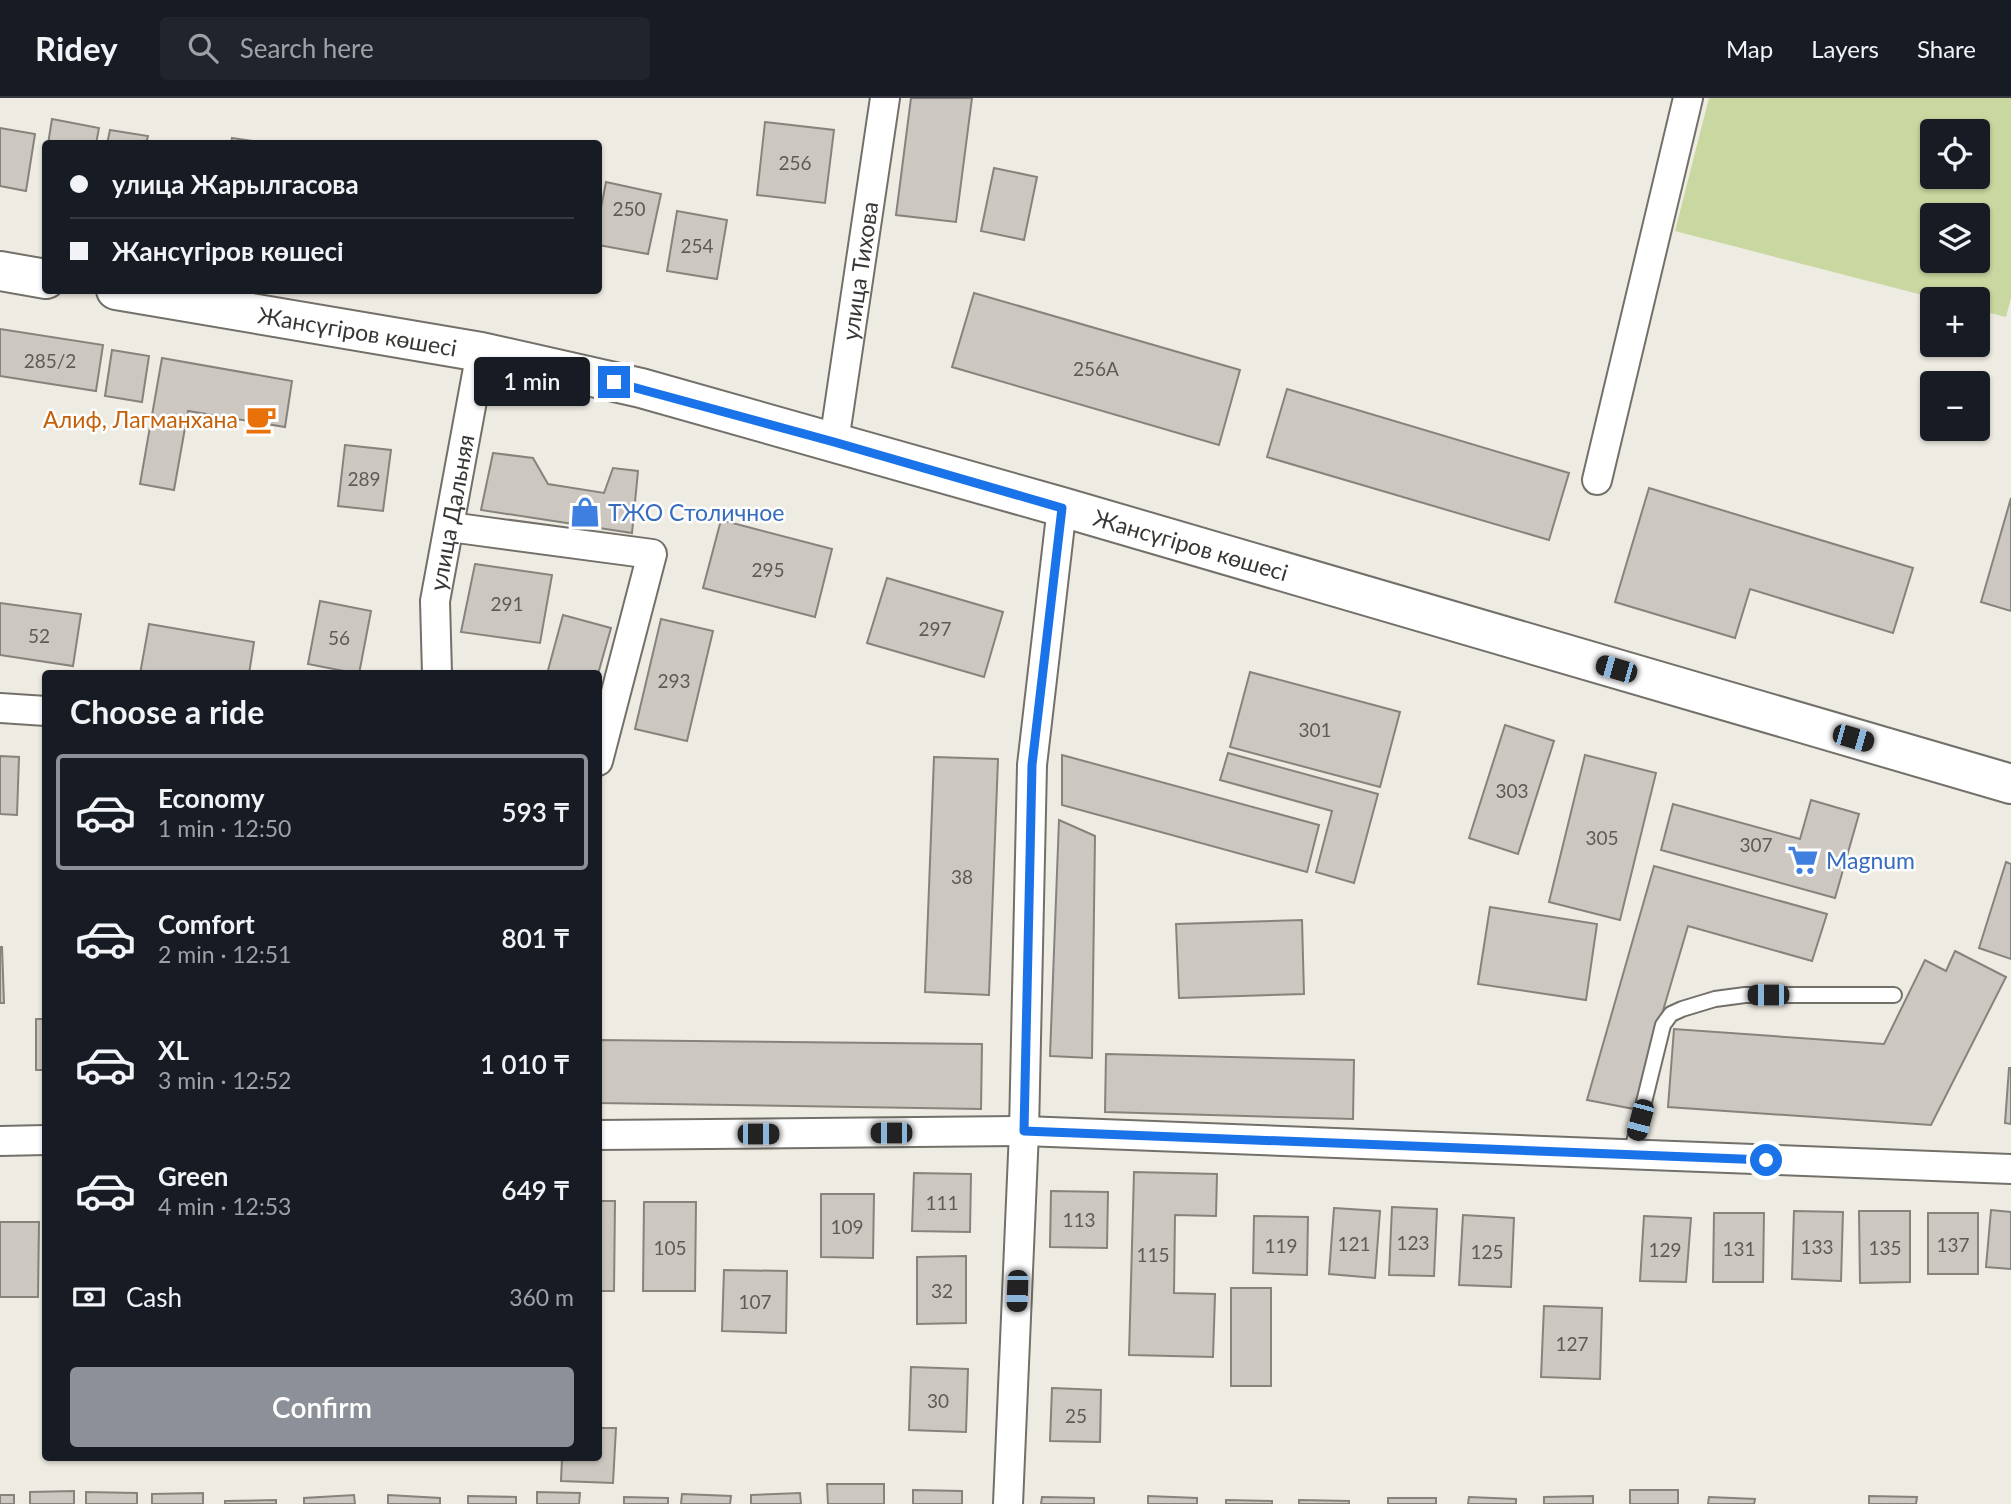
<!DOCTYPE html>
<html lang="en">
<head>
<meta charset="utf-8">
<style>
  :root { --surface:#171b24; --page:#20242c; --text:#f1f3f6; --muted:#9ea1a6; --line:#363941; --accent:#8c9099 }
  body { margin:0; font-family:Lato,sans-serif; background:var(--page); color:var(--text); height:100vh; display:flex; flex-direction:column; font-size:26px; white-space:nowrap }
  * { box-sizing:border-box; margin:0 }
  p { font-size:23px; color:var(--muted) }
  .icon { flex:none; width:38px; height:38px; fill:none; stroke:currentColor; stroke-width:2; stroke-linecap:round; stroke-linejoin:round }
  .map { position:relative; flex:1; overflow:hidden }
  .panel { position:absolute; left:42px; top:572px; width:560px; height:791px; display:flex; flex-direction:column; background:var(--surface); border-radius:7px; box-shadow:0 2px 5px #0004 }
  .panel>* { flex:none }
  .top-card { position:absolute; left:42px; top:42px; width:560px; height:154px; border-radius:7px; box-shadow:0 2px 5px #0004; display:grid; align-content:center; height:154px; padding:0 28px; background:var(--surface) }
  .controls { position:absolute; left:1920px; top:21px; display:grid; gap:14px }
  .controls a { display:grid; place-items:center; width:70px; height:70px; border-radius:7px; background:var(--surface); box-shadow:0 2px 5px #0004; font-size:35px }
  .end { position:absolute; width:32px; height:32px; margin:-16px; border:9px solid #1a73e8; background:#fff; box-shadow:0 0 0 4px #fff }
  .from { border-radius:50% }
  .bubble { position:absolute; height:49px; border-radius:7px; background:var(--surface); box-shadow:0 2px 5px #0004; font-size:23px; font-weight:600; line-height:49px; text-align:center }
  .car { position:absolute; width:21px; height:42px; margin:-21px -10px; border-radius:9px; box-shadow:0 0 5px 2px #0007; background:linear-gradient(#222 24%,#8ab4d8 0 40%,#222 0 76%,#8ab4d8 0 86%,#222 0) }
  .top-card b { display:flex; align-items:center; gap:24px; height:66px; font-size:26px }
  .top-card b+b { border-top:2px solid var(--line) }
  .top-card i { width:18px; height:18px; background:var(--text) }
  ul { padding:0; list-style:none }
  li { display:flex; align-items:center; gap:21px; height:116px; margin:0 14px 10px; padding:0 14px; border:4px solid transparent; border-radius:7px }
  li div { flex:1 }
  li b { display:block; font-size:26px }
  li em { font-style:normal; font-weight:600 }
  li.current { border-color:var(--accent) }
  li>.icon { width:63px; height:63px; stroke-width:1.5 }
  h2 { padding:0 28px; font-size:32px; line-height:84px }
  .pay { display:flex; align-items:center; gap:18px; height:77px; padding:0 28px; font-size:26px }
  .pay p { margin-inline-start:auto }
  .button { display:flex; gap:14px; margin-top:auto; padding:14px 28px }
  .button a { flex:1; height:80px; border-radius:7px; background:var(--accent); color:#fff; font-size:28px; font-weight:600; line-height:80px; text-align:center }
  header { display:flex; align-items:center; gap:42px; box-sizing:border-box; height:98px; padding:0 35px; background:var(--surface); border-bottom:2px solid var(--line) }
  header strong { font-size:33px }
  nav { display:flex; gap:38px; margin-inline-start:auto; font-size:24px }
  .search { width:490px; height:63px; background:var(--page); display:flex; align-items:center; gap:18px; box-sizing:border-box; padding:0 24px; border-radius:7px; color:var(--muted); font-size:26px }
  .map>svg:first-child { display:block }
  .green { fill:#c9d7a0; fill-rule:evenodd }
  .building { fill:#ccc8c1; stroke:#86837c; stroke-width:2 }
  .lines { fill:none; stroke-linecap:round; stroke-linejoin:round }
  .lane-casing { stroke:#737069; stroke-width:18 }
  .street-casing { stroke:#737069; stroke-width:32 }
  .primary-casing { stroke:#737069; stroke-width:42 }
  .lane { stroke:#fff; stroke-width:14 }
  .street { stroke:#fff; stroke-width:28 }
  .primary { stroke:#fff; stroke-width:38 }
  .route { stroke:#1a73e8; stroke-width:9 }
  .labels { text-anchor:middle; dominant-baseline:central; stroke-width:5; stroke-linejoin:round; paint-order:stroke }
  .number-label { font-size:19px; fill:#5d5b57 }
  .street-label { font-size:23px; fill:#383734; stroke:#fff }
  .food-label { font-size:23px; fill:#c56008; stroke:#fff; text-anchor:end }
  .shop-label { font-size:23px; fill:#366cbe; stroke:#fff; text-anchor:start }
</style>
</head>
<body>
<header>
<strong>Ridey</strong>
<div class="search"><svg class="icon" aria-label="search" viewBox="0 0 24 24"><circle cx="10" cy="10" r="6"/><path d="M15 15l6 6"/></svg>Search here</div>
<nav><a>Map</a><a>Layers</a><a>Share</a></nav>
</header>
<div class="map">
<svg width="2011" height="1406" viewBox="0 0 2011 1406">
  <rect width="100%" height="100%" fill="#eeebe3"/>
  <!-- green -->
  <path class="green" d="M1709 0H2011V200L2006 219 1978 212V201H1938L1675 133ZM1932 33H1978V79H1932ZM1932 117H1978V163H1932Z"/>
  <!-- building -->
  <g class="building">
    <polygon points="911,0 972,0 956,124 896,117"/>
    <polygon points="52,21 99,30 96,46 48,46"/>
    <polygon points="765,24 834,32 825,105 757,97"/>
    <polygon points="0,30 35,36 26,93 0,88"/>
    <polygon points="110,32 148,38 146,46 107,46"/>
    <polygon points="232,40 273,46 231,46"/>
    <polygon points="994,70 1037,79 1024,142 981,133"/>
    <polygon points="606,84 661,96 648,156 598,147 598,125"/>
    <polygon points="677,113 727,122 717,181 667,173"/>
    <polygon points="974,195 1240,272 1219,347 952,269"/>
    <polygon points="0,231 103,247 96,293 0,278"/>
    <polygon points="112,252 149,258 142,304 105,298"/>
    <polygon points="162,260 292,283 285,329 188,313 174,392 140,386"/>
    <polygon points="1287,291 1569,375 1549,442 1267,359"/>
    <polygon points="345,347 391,352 383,413 338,408"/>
    <polygon points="493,355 533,360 548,386 604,395 613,370 638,373 632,435 481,412"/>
    <polygon points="1649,390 1913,470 1893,535 1750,491 1735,540 1615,504"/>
    <polygon points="2011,400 2011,513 1981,504"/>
    <polygon points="721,422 832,451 815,519 703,490"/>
    <polygon points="475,466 552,477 540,545 461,534"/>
    <polygon points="887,480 1003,514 984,579 867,545"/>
    <polygon points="320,503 371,513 359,576 308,566"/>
    <polygon points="0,505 81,516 73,568 0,557"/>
    <polygon points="563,517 611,530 598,576 547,576"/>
    <polygon points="661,521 713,533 687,643 635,631"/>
    <polygon points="149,526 254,544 249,576 140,576"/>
    <polygon points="1250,574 1400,614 1380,689 1230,649"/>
    <polygon points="1505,627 1554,643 1518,756 1469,740"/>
    <polygon points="1228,655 1378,696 1354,785 1316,774 1332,713 1220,682"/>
    <polygon points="1062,657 1319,727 1307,774 1062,707"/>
    <polygon points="1585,657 1656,675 1620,822 1549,804"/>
    <polygon points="0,658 19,659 17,717 0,716"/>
    <polygon points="934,659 998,661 989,897 925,894"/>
    <polygon points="1811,702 1859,716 1835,800 1661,752 1673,706 1800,741"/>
    <polygon points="1059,722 1095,738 1092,960 1050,958"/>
    <polygon points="2006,764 2011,766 2011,861 1979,850"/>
    <polygon points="1654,768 1827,816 1812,863 1688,828 1634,1011 1587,1002"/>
    <polygon points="1490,809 1597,826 1586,902 1478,886"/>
    <polygon points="1302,822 1304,896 1179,900 1176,826"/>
    <polygon points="0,849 2,849 4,905 0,905"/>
    <polygon points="1955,853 2006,879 1931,1027 1668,1009 1674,931 1884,946 1925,862 1946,873"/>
    <rect x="36" y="921" width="10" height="51"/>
    <polygon points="598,942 982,946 981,1011 598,1005"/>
    <polygon points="1106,956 1354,962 1353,1021 1105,1014"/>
    <polygon points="2009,970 2011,970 2011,1026 2005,1025"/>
    <polygon points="1134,1074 1217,1076 1216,1118 1175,1117 1174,1195 1215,1196 1213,1259 1129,1257"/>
    <polygon points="914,1075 971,1076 970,1134 912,1133"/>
    <polygon points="1051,1093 1108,1094 1107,1150 1050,1149"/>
    <polygon points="821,1096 874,1096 873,1160 821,1159"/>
    <polygon points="598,1103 615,1103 614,1193 598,1193"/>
    <polygon points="644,1104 696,1104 695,1193 643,1193"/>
    <polygon points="1392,1109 1437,1111 1434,1178 1389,1177"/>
    <polygon points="1334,1110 1380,1113 1375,1180 1329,1176"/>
    <polygon points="1991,1112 2011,1114 2011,1171 1986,1169"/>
    <polygon points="1794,1113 1843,1114 1841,1183 1792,1181"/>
    <polygon points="1859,1113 1910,1113 1910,1184 1860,1185"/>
    <polygon points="1714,1115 1764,1115 1763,1184 1713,1184"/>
    <rect x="1928" y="1115" width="50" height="61"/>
    <polygon points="1463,1117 1514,1120 1511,1189 1459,1187"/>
    <polygon points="1254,1118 1308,1119 1307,1177 1253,1175"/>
    <polygon points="1644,1118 1691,1120 1686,1184 1640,1183"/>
    <polygon points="0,1124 39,1124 38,1199 0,1199"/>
    <polygon points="966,1158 966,1225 917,1226 917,1159"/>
    <polygon points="724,1172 787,1173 786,1235 722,1233"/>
    <rect x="1231" y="1190" width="40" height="98"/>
    <polygon points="1544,1208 1602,1210 1600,1281 1541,1279"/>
    <polygon points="911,1269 968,1271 966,1334 909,1332"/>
    <polygon points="1052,1290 1101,1292 1100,1344 1050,1343"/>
    <polygon points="598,1330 616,1330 613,1385 561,1383 562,1360 598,1360"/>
    <polygon points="827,1386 884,1386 884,1406 828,1406"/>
    <polygon points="913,1392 962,1393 962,1406 913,1406"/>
    <rect x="1630" y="1392" width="48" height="14"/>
    <polygon points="74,1393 74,1406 30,1406 30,1394"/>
    <polygon points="86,1394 137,1395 137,1406 86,1406"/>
    <polygon points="537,1394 580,1395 579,1406 537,1406"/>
    <polygon points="203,1395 203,1406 152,1406 152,1396"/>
    <polygon points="800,1395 801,1406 751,1406 751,1397"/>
    <polygon points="682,1396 731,1398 730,1406 681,1406"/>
    <rect x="0" y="1397" width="14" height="9"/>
    <polygon points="354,1397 355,1406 304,1406 304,1400"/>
    <polygon points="388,1397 440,1400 440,1406 388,1406"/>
    <polygon points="468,1398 516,1399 516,1406 468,1406"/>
    <polygon points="1148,1398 1197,1400 1197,1406 1148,1406"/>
    <polygon points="1593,1398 1593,1406 1544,1406 1544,1399"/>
    <polygon points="1869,1398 1917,1399 1916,1406 1869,1406"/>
    <polygon points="624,1399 668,1400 668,1406 624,1406"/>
    <polygon points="1042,1399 1094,1400 1094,1406 1041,1406"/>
    <polygon points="1469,1399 1516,1401 1516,1406 1468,1406"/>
    <polygon points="1709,1399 1755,1401 1754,1406 1708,1406"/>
    <rect x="1388" y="1400" width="48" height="6"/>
    <polygon points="276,1402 276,1406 225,1406 225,1403"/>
    <polygon points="1226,1402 1272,1403 1272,1406 1226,1406"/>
    <polygon points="1299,1402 1349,1403 1349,1406 1299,1406"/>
  </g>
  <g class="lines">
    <!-- lane casing -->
    <g class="lane-casing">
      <polyline id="lane" points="1631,1057 1663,927 1671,916 1682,911 1715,901 1745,897 1894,897"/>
    </g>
    <!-- street casing -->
    <g class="street-casing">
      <g id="street">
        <path id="s1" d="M834 344 885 0"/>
        <polyline points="1597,382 1688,0"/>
        <polyline points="450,429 652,456 598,663"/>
        <path id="s2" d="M437 576 435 503 481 254"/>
        <polyline points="0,610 46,613"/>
        <polyline points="598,1037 1024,1033 2011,1071"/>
        <polyline points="0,1043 46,1042"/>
        <polyline points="1008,1406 1024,1033 1032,667 1062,409"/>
      </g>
    </g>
    <!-- primary casing -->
    <g class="primary-casing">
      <g id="primary">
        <polyline points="0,173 46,181"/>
        <path id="s3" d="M116 192 481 254 641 290 1062 409 2011 686"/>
      </g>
    </g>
    <!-- lane -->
    <use href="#lane" class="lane"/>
    <!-- street -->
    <use href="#street" class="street"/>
    <!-- primary -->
    <use href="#primary" class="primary"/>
  </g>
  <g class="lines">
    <!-- route -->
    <polyline class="route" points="614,284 834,344 1062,410 1032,667 1024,1033 1766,1062"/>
  </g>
  <!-- icons -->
  <defs>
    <g id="cafe-bare" transform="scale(2.415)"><path d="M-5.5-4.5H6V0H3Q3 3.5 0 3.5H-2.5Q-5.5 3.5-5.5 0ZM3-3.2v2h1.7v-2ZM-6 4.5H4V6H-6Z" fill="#e8710a" stroke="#fff" stroke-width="2.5" paint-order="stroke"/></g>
    <g id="shop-bare" transform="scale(2.415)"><path d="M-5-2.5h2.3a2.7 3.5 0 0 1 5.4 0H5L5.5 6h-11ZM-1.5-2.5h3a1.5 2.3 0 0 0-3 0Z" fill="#3f7fe0" stroke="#fff" stroke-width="2.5" paint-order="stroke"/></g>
    <g id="supermarket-bare" transform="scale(2.415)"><path d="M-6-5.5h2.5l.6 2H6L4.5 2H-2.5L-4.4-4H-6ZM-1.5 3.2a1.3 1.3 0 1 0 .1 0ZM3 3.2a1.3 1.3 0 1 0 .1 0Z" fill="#3f7fe0" stroke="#fff" stroke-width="2.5" paint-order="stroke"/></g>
  </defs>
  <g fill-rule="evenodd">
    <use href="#cafe-bare" x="261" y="321"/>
    <use href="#shop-bare" x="585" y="414"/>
    <use href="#supermarket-bare" x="1803" y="762"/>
  </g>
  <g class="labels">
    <!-- number labels -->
    <g class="number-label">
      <text x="795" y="64">256</text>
      <text x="629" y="110">250</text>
      <text x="697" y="147">254</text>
      <text x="50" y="262">285/2</text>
      <text x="1096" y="270">256А</text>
      <text x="364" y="380">289</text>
      <text x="768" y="471">295</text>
      <text x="507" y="505">291</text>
      <text x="935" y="530">297</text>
      <text x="39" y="537">52</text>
      <text x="339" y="539">56</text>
      <text x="674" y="582">293</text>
      <text x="1315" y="631">301</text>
      <text x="1512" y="692">303</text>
      <text x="1602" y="739">305</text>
      <text x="1756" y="746">307</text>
      <text x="962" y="778">38</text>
      <text x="942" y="1104">111</text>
      <text x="1079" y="1121">113</text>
      <text x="847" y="1128">109</text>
      <text x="1413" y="1144">123</text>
      <text x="1354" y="1145">121</text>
      <text x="1953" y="1146">137</text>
      <text x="1281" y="1147">119</text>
      <text x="1817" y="1148">133</text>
      <text x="670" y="1149">105</text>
      <text x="1885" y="1149">135</text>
      <text x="1739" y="1150">131</text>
      <text x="1665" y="1151">129</text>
      <text x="1487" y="1153">125</text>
      <text x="1153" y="1156">115</text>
      <text x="942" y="1192">32</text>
      <text x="755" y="1203">107</text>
      <text x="1572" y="1245">127</text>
      <text x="938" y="1302">30</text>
      <text x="1076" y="1317">25</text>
    </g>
    <!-- street labels -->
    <g class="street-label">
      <text stroke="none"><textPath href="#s1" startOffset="173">улица Тихова</textPath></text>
      <text stroke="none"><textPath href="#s3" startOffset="245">Жансүгіров көшесі</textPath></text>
      <text stroke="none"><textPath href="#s2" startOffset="163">улица Дальняя</textPath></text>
      <text stroke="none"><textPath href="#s3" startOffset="1106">Жансүгіров көшесі</textPath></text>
    </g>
    <!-- food labels -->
    <g class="food-label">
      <text x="238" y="321">Алиф, Лагманхана</text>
    </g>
    <!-- shop labels -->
    <g class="shop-label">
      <text x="608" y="414">ТЖО Столичное</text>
      <text x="1826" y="762">Magnum</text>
    </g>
  </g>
</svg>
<div class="controls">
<a><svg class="icon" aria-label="locate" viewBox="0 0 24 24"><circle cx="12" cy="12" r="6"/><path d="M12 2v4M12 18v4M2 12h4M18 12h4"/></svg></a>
<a><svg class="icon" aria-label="layers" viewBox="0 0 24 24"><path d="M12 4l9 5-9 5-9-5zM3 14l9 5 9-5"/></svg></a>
<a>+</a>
<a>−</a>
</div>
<i class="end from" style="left:1766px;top:1062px"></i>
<i class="end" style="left:614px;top:284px"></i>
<div class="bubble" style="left:474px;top:259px;width:116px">1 min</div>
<i class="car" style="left:1616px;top:571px;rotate:286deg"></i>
<i class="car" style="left:1853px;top:640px;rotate:106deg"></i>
<i class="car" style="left:1768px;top:897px;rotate:270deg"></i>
<i class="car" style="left:1640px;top:1022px;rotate:195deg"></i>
<i class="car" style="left:891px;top:1035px;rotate:270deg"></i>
<i class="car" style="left:758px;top:1036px;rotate:90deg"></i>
<i class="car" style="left:1017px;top:1193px;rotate:182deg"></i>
<div class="top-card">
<b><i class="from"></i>улица Жарылгасова</b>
<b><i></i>Жансүгіров көшесі</b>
</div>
<section class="panel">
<h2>Choose a ride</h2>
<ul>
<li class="current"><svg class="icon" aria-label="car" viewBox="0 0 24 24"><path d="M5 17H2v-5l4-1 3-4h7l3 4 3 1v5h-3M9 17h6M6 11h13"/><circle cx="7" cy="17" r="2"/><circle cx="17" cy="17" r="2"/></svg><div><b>Economy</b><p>1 min · 12:50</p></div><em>593 ₸</em></li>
<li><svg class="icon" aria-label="car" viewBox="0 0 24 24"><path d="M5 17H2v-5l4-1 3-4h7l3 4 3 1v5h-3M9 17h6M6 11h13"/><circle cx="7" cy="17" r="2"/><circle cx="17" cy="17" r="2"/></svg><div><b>Comfort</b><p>2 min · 12:51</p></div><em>801 ₸</em></li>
<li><svg class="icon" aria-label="car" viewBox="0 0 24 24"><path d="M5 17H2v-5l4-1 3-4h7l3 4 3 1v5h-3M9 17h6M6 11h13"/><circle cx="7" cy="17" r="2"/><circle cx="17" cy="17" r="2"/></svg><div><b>XL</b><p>3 min · 12:52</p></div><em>1 010 ₸</em></li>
<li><svg class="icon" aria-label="car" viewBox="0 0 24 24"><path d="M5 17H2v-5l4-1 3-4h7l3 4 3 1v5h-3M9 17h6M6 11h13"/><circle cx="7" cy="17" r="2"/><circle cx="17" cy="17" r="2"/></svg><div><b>Green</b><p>4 min · 12:53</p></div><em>649 ₸</em></li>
</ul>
<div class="pay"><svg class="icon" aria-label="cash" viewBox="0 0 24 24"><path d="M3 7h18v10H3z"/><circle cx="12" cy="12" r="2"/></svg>Cash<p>360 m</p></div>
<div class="button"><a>Confirm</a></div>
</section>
</div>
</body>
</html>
